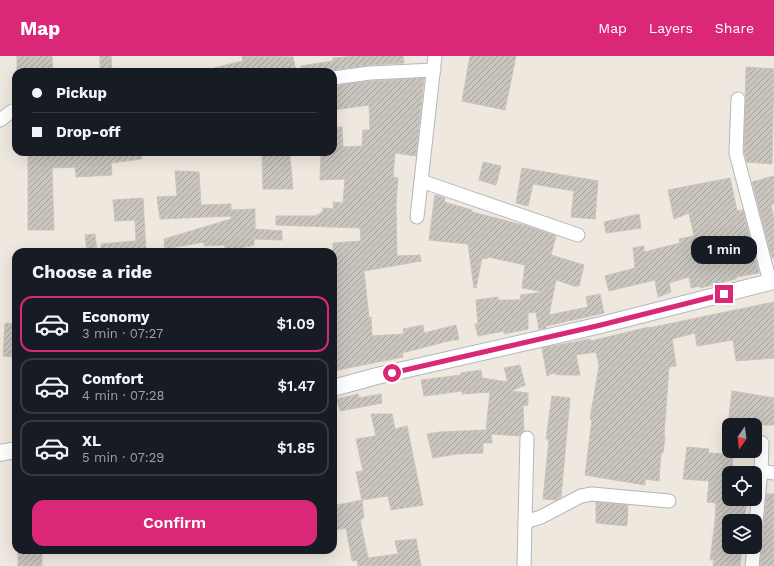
<!DOCTYPE html>
<html lang="en">
<head>
<meta charset="utf-8">
<style>
  :root { --surface:#171b24; --page:#20242c; --text:#f1f3f6; --muted:#9ea1a6; --line:#363941; --accent:#db2777 }
  body { margin:0; font-family:"Work Sans",sans-serif; background:var(--page); color:var(--text); height:100vh; display:flex; flex-direction:column; font-size:15px; white-space:nowrap }
  * { box-sizing:border-box; margin:0 }
  p { font-size:13px; color:var(--muted) }
  .icon { flex:none; width:22px; height:22px; fill:none; stroke:currentColor; stroke-width:2; stroke-linecap:round; stroke-linejoin:round }
  .map { position:relative; flex:1; overflow:hidden }
  .panel { position:absolute; left:12px; top:192px; width:325px; height:306px; display:flex; flex-direction:column; background:var(--surface); border-radius:12px; box-shadow:0 4px 16px #0002 }
  .panel>* { flex:none }
  .guide { position:absolute; left:12px; top:12px; width:325px; height:88px; border-radius:12px; box-shadow:0 4px 16px #0002; display:grid; align-content:center; height:88px; padding:0 20px; background:var(--surface) }
  .needle { width:26px; rotate:194deg }
  .fabs { position:absolute; left:722px; top:362px; display:grid; gap:8px }
  .fabs a { display:grid; place-items:center; width:40px; height:40px; border-radius:8px; background:var(--surface); box-shadow:0 4px 16px #0002; font-size:20px }
  .end { position:absolute; width:18px; height:18px; margin:-9px; border:5px solid #db2777; background:#fff; box-shadow:0 0 0 2px #fff }
  .from { border-radius:50% }
  .bubble { position:absolute; height:28px; border-radius:12px; background:var(--surface); box-shadow:0 4px 16px #0002; font-size:13px; font-weight:600; line-height:28px; text-align:center }
  .guide b { display:flex; align-items:center; gap:14px; height:38px; font-size:15px }
  .guide b+b { border-top:1px solid var(--line) }
  .guide i { width:10px; height:10px; background:var(--text) }
  ul { padding:0; list-style:none }
  li { display:flex; align-items:center; gap:12px; height:56px; margin:0 8px 6px; padding:0 12px; border:2px solid var(--line); border-radius:12px }
  li div { flex:1 }
  li b { display:block; font-size:15px }
  li em { font-style:normal; font-weight:600 }
  li.current { border-color:var(--accent) }
  li>.icon { width:36px; height:36px; stroke-width:1.5 }
  h2 { padding:0 20px; font-size:18px; line-height:48px }
  .button { display:flex; gap:8px; margin-top:auto; padding:8px 20px }
  .button a { flex:1; height:46px; border-radius:12px; background:var(--accent); color:#fff; font-size:16px; font-weight:600; line-height:46px; text-align:center }
  header { display:flex; align-items:center; gap:24px; box-sizing:border-box; height:56px; padding:0 20px; background:var(--accent); color:#fff }
  header strong { font-size:19px }
  nav { display:flex; gap:22px; margin-inline-start:auto; font-size:14px }
  .map>svg:first-child { display:block }
  .building { fill:url(#building-hatch); stroke:#cac4b9 }
  .lines { fill:none; stroke-linecap:round; stroke-linejoin:round }
  .minor-casing { stroke:#b3b6c1; stroke-width:15 }
  .tertiary-casing { stroke:#b3b6c1; stroke-width:18 }
  .minor { stroke:#fff; stroke-width:13 }
  .tertiary { stroke:#fff; stroke-width:16 }
  .route { stroke:#db2777; stroke-width:5 }
</style>
</head>
<body>
<header>
<strong>Map</strong>
<nav><a>Map</a><a>Layers</a><a>Share</a></nav>
</header>
<div class="map">
<svg width="774" height="510" viewBox="0 0 774 510">
  <defs>
    <pattern id="building-hatch" width="6" height="6" patternUnits="userSpaceOnUse"><rect width="6" height="6" fill="#cac5bf"/><path d="M-1 1l2-2M0 6l6-6M5 7l2-2" fill="none" stroke="#a4a09c"/></pattern>
  </defs>
  <rect width="100%" height="100%" fill="#efe8df"/>
  <!-- building -->
  <g class="building">
    <polygon points="17,0 52,0 53,16 17,16"/>
    <polygon points="100,0 111,0 112,16 100,16"/>
    <polygon points="242,0 293,1 296,16 215,16 214,12 243,5"/>
    <polygon points="357,0 403,0 404,7 369,9 332,14 328,16 301,16 301,10 333,5 333,2"/>
    <polygon points="470,0 516,0 505,54 462,45"/>
    <polygon points="746,11 774,13 772,108 747,106 744,96"/>
    <polygon points="424,22 416,100 395,97 393,121 398,122 396,149 397,200 420,199 421,205 364,215 369,262 371,261 372,280 404,278 403,273 423,269 424,277 456,269 459,284 452,284 402,297 403,301 333,315 333,187 361,185 360,172 276,169 276,160 315,160 323,156 323,152 334,153 333,146 343,147 345,123 320,124 321,96 333,96 333,71 342,71 343,91 362,90 363,74 370,74 369,49 333,54 333,30 371,25"/>
    <polygon points="28,96 141,96 142,103 111,107 112,119 76,121 75,111 52,112 54,174 28,174"/>
    <polygon points="262,99 290,100 293,133 263,133"/>
    <polygon points="483,106 501,110 496,129 479,124"/>
    <polygon points="522,112 598,125 595,163 571,161 574,135 533,128 528,150 516,147"/>
    <polygon points="175,115 199,116 201,149 231,148 231,154 255,153 255,173 282,175 282,184 254,183 254,189 225,196 225,189 204,190 204,186 165,193 164,183 231,163 231,160 160,163 157,141 177,140"/>
    <polygon points="774,120 774,148 771,149 774,163 774,202 772,202 752,126"/>
    <polygon points="730,122 737,155 743,154 759,217 736,221 736,223 700,232 700,230 691,232 689,221 669,227 671,236 658,241 655,224 609,235 605,220 635,212 633,192 644,190 644,196 680,187 679,183 694,180 689,157 674,163 668,134"/>
    <polygon points="435,139 445,142 444,146 472,154 472,156 527,170 556,180 551,199 584,209 579,230 574,230 556,224 549,259 588,251 586,241 600,238 604,257 546,270 546,272 539,273 536,256 528,257 528,273 504,278 504,275 478,280 475,268 478,268 476,244 498,241 498,244 520,244 521,239 544,236 522,232 525,209 488,201 487,203 482,202 476,232 474,232 468,188 429,184"/>
    <polygon points="143,142 146,196 101,196 101,188 136,185 135,164 115,165 113,144"/>
    <polygon points="639,158 641,172 606,177 604,166"/>
    <polygon points="95,178 97,196 87,196 85,179"/>
    <polygon points="774,246 774,302 736,305 733,284 697,290 695,277 672,283 676,310 669,311 664,380 665,380 663,397 661,397 659,425 645,423 645,429 585,419 592,364 590,363 599,310 596,296 576,299 580,319 561,319 555,318 556,316 547,320 542,292 590,283 591,285 649,271 649,272"/>
    <polygon points="5,267 16,268 16,301 3,300"/>
    <polygon points="520,309 525,329 511,335 528,337 528,349 523,350 524,375 520,380 491,378 492,387 483,387 483,397 456,398 433,402 427,378 440,376 486,374 490,336 462,338 462,335 424,340 421,324 461,319 461,317 481,314 482,322 508,326 504,312"/>
    <polygon points="732,335 774,342 774,369 728,369"/>
    <polygon points="358,338 359,342 381,338 382,347 340,355 337,343"/>
    <polygon points="552,340 570,342 561,441 557,444 543,443 549,383 546,383"/>
    <polygon points="371,358 392,358 395,373 407,370 423,449 391,454 388,440 362,444 356,416 363,415 356,383 376,380"/>
    <polygon points="687,391 709,393 708,397 733,398 732,417 729,417 729,443 747,443 744,465 729,465 729,491 742,491 740,510 713,510 714,504 710,504 715,466 716,447 707,446 709,425 683,423"/>
    <polygon points="767,438 774,438 774,510 760,510"/>
    <polygon points="362,444 364,462 360,464 368,502 398,498 395,485 416,483 421,510 358,510 357,504 352,505 346,472 333,474 333,450"/>
    <polygon points="596,446 628,449 627,470 596,467"/>
    <rect x="18" y="494" width="24" height="16"/>
  </g>
  <g class="lines">
    <!-- minor casing -->
    <g class="minor-casing">
      <g id="minor">
        <polyline points="333,22 370,17 434,14"/>
        <polyline points="738,43 736,97 770,226"/>
        <path d="M0 64C5 61 11 54 16 54"/>
        <polyline points="421,125 578,179"/>
        <polyline points="417,161 435,0"/>
        <polyline points="761,415 774,417"/>
        <polyline points="525,466 541,461 581,440 592,438 669,445"/>
        <polyline points="755,476 761,415 762,387"/>
        <polyline points="524,510 527,382"/>
        <polyline points="752,510 754,491"/>
      </g>
    </g>
    <!-- tertiary casing -->
    <g class="tertiary-casing">
      <g id="tertiary">
        <polyline points="333,332 377,320 601,269 774,225"/>
        <polyline points="0,397 16,394"/>
      </g>
    </g>
    <!-- minor -->
    <use href="#minor" class="minor"/>
    <!-- tertiary -->
    <use href="#tertiary" class="tertiary"/>
  </g>
  <g class="lines">
    <!-- route -->
    <polyline class="route" points="392,317 601,269 724,238"/>
  </g>
</svg>
<div class="fabs">
<a><svg class="needle" viewBox="-14 -14 28 28"><path d="M0-13l5 13h-10z" fill="#e53935"/><path d="M0 13l5-13h-10z" fill="#9ea1a6"/></svg></a>
<a><svg class="icon" aria-label="locate" viewBox="0 0 24 24"><circle cx="12" cy="12" r="6"/><path d="M12 2v4M12 18v4M2 12h4M18 12h4"/></svg></a>
<a><svg class="icon" aria-label="layers" viewBox="0 0 24 24"><path d="M12 4l9 5-9 5-9-5zM3 14l9 5 9-5"/></svg></a>
</div>
<i class="end from" style="left:392px;top:317px"></i>
<i class="end" style="left:724px;top:238px"></i>
<div class="bubble" style="left:691px;top:180px;width:66px">1 min</div>
<div class="guide">
<b><i class="from"></i>Pickup</b>
<b><i></i>Drop-off</b>
</div>
<section class="panel">
<h2>Choose a ride</h2>
<ul>
<li class="current"><svg class="icon" aria-label="car" viewBox="0 0 24 24"><path d="M5 17H2v-5l4-1 3-4h7l3 4 3 1v5h-3M9 17h6M6 11h13"/><circle cx="7" cy="17" r="2"/><circle cx="17" cy="17" r="2"/></svg><div><b>Economy</b><p>3 min · 07:27</p></div><em>$1.09</em></li>
<li><svg class="icon" aria-label="car" viewBox="0 0 24 24"><path d="M5 17H2v-5l4-1 3-4h7l3 4 3 1v5h-3M9 17h6M6 11h13"/><circle cx="7" cy="17" r="2"/><circle cx="17" cy="17" r="2"/></svg><div><b>Comfort</b><p>4 min · 07:28</p></div><em>$1.47</em></li>
<li><svg class="icon" aria-label="car" viewBox="0 0 24 24"><path d="M5 17H2v-5l4-1 3-4h7l3 4 3 1v5h-3M9 17h6M6 11h13"/><circle cx="7" cy="17" r="2"/><circle cx="17" cy="17" r="2"/></svg><div><b>XL</b><p>5 min · 07:29</p></div><em>$1.85</em></li>
</ul>
<div class="button"><a>Confirm</a></div>
</section>
</div>
</body>
</html>
